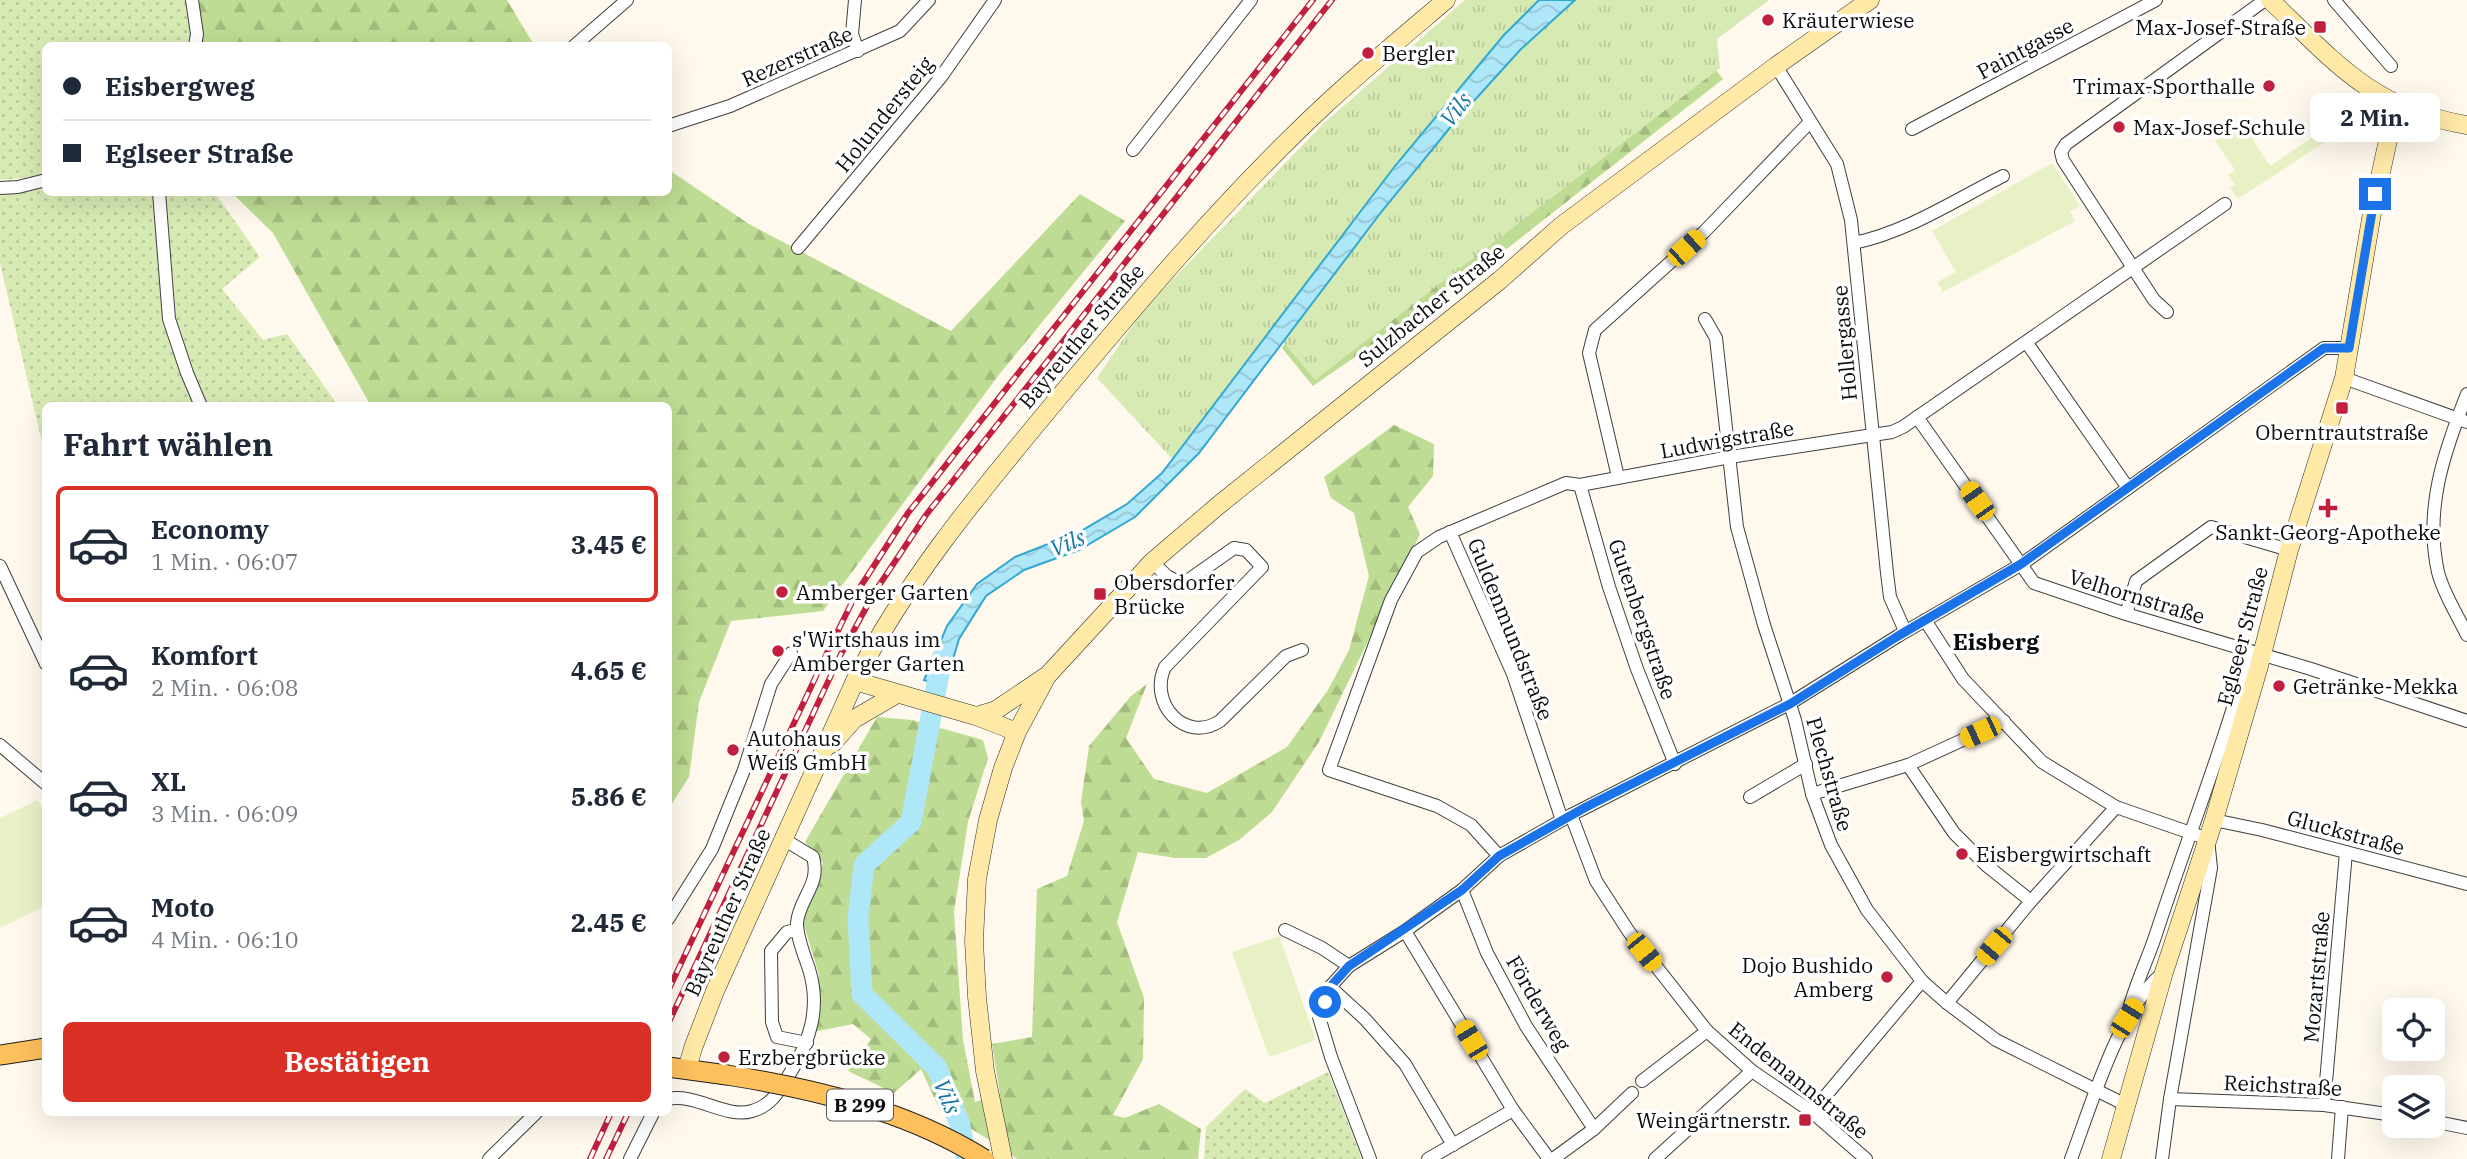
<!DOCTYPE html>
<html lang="de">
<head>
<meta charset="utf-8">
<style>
  :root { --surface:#fff; --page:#f2f2f3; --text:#1f2937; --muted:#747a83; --line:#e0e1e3; --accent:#d93025 }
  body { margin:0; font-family:"IBM Plex Serif",serif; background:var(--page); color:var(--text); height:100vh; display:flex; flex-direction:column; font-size:26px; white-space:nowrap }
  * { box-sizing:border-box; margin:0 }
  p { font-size:23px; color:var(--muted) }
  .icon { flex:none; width:38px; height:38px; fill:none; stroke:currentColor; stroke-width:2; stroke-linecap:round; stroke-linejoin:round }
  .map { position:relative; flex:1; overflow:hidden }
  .sheet { position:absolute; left:42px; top:402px; width:630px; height:714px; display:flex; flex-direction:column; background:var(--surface); border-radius:10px; box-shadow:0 7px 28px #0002 }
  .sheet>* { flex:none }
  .top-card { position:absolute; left:42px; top:42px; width:630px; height:154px; border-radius:10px; box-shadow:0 7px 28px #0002; display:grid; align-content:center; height:154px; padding:0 21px; background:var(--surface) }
  .tools { position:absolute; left:2382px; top:998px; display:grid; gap:14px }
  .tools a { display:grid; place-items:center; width:63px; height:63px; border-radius:10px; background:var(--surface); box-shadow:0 7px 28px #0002; font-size:35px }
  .end { position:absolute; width:32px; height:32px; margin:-16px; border:9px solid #1a73e8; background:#fff; box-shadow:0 0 0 4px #fff }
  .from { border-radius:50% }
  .bubble { position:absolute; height:49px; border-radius:10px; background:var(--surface); box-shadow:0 7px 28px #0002; font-size:23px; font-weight:700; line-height:49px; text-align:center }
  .car { position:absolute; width:21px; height:42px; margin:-21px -10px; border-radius:9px; box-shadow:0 0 5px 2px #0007; background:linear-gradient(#f5c518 24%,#345 0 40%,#f5c518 0 76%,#345 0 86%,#f5c518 0) }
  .top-card b { display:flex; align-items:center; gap:24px; height:66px; font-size:26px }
  .top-card b+b { border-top:2px solid var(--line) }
  .top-card i { width:18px; height:18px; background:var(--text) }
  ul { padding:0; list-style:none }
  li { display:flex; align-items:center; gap:21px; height:116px; margin:0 14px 10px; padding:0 7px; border:4px solid transparent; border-radius:10px }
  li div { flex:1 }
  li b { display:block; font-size:26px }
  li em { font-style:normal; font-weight:700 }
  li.on { border-color:var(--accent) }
  li>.icon { width:63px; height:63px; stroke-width:1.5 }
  h2 { padding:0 21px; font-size:32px; line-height:84px }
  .button { display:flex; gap:14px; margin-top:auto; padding:14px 21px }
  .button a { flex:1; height:80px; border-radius:10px; background:var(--accent); color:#fff; font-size:28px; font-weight:700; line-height:80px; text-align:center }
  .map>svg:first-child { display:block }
  .forest { fill:url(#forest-firs) }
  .park { fill:url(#park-tufts) }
  .garden { fill:url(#garden-dots) }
  .pitch { fill:#e8f1c6 }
  .water { fill:url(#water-waves); stroke:#33a8d1; stroke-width:2 }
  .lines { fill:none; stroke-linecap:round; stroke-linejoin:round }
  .river { stroke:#aee7f8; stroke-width:21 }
  .street-casing { stroke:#3f3f3f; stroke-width:14 }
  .secondary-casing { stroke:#2e2e2e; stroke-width:19 }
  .primary-casing { stroke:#1d1d1d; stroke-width:21 }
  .street { stroke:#fff; stroke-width:12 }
  .secondary { stroke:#ffe9a7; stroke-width:18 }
  .primary { stroke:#fdc05d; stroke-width:19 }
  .rail-casing { stroke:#c0203e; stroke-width:6 }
  .rail { stroke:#fff; stroke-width:3.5; stroke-dasharray:10; stroke-linecap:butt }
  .primary-bridge-casing { stroke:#1d1d1d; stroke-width:21; stroke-linecap:butt }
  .primary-bridge { stroke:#fdc05d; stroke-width:19 }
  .route { stroke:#1a73e8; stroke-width:9 }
  .poi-dot { fill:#c0203e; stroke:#fff; stroke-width:2.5 }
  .labels { text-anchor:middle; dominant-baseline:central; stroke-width:7; stroke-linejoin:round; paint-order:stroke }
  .shield { fill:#fff; stroke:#555; stroke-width:2 }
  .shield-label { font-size:19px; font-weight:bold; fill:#0c0c0c }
  .poi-label { font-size:21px; fill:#0c0c0c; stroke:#fff; text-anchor:start }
  .street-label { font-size:21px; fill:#0c0c0c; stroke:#fff }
  .water-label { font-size:23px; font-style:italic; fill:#1277a2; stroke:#fff }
  .neighbourhood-label { font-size:23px; font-weight:bold; fill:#0c0c0c; stroke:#fff }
</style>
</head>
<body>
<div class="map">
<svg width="2467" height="1159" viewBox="0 0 2467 1159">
  <defs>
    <pattern id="forest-firs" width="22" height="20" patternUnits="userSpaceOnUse" patternTransform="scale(1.75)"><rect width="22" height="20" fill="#bedc93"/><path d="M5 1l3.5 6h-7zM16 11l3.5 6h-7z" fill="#a2bc7e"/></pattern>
    <pattern id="park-tufts" width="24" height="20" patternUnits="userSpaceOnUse" patternTransform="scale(1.75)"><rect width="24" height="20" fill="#d8eab4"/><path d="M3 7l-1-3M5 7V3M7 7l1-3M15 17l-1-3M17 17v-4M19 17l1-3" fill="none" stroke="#b8c89a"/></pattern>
    <pattern id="garden-dots" width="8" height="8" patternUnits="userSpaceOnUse" patternTransform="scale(1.75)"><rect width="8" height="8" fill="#d8eab4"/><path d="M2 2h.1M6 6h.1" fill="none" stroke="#b8c89a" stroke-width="1.8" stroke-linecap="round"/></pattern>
    <pattern id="water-waves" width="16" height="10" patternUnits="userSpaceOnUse" patternTransform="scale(1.75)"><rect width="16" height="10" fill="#aee7f8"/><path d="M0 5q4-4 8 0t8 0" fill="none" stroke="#94c5d3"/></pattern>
  </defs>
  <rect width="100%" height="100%" fill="#fff8ec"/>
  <!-- forest -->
  <g class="forest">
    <polygon points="163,0 507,0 534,45 173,45"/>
    <polygon points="1702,52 1723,79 1476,273 1313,386 1282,348 1317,296"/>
    <polygon points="669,170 749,224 951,331 1080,194 1125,221 998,376 823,611 731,621 699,702 689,777 671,805 668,803 668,406 371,406 273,233 232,193 668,192"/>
    <polygon points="1394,425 1434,444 1433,476 1408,507 1420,534 1319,742 1272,812 1239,840 1206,858 1175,858 1138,852 1117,922 1144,998 1143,1059 1113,1115 1125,1118 1159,1104 1201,1129 1198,1159 1017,1159 1006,1150 940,1110 921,1069 894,1093 848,1071 871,1039 853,1024 813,1032 819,975 803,922 823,863 805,842 877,717 912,720 983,740 988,758 968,822 954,912 963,1040 975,1102 1000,1094 992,1044 1032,1037 1037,889 1067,876 1084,821 1081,802 1089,746 1131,696 1147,684 1126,738 1154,779 1207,793 1287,747 1328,690 1349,650 1369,576 1354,513 1331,498 1324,477"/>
  </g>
  <!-- park -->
  <polygon class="park" points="1465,0 1769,0 1717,39 1720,68 1315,380 1275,332 1177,464 1097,378 1142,311 1324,123"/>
  <!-- garden -->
  <g class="garden">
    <polygon points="0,0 199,0 192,45 46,46 45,176 0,180"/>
    <polygon points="45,185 46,192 215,193 260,257 222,289 263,340 287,334 335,401 336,406 46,406 45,455 0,263 0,195"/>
    <polygon points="1328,1072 1362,1159 1204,1159 1206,1127 1245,1089 1265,1103"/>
  </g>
  <!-- pitch -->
  <g class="pitch">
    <polygon points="2242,123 2270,166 2328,127 2334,136 2238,199 2230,188 2235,185 2228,175 2235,170 2215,141"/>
    <polygon points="2052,163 2080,206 2070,211 2075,221 1943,292 1937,282 1956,272 1932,231"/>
    <polygon points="38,800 45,815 45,906 0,928 0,818"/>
    <polygon points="1279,936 1316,1040 1269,1057 1232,952"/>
  </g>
  <!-- water -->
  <polygon class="water" points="1539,0 1575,0 1521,49 1453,124 1382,211 1199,453 1135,517 1079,550 1024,570 986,596 959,639 945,686 924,680 947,626 977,584 1015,557 1081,531 1127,504 1162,473 1395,166 1503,36"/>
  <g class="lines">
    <!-- river -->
    <polyline class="river" points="942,658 911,822 864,865 858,918 862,994 937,1068 959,1122 967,1159"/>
    <!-- street casing -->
    <g class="street-casing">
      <g id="street">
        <polyline points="192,0 197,34 195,46"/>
        <polyline points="855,0 852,34 858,51"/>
        <polyline points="2334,0 2391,66"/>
        <polyline points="574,46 627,0"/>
        <polyline points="1776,66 1837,164 1851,220 1887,573 1890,597 1905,631"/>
        <polyline points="668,126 730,106 900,31 929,0"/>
        <polyline points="1912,129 2156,0"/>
        <polyline points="1133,150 1251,0"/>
        <polyline points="0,188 18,187 46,180"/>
        <polyline points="159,192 169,319 187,373 201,406"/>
        <path d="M1854 243C1907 232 1955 200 2003 176"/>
        <polyline points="798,248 941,77 995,0"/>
        <polyline points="2167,312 2154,300 2063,160 2061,152 2066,144 2265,0"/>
        <polyline points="1705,319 1716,338 1737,527 1764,625 1795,720 1812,794 1831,845 1867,910 1922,981 1947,1003 1996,1040 2128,1106"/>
        <polyline points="2027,343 2128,488"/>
        <polyline points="2344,378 2467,422"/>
        <path d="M2467 394C2444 452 2424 509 2438 572 2443 593 2458 616 2467 635"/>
        <polyline points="1917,417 2034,583 2126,614 2311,669 2467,721"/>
        <polyline points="1618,477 1589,353 1595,330 1704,232 1810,122"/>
        <polyline points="1580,485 1609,587 1637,669 1675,764"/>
        <polyline points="1450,532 1513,674 1562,820"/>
        <path d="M1152 562 1167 576 1180 583 1190 579 1234 548 1246 550 1262 567 1165 667C1148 703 1185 744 1220 721L1286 656 1302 650"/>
        <polyline points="0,566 46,664"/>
        <polyline points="2126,614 2136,581 2211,527 2289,550"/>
        <polyline points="1925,620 1963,679 2042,762 2116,807 2208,839 2211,868 2170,1099 2162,1159"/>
        <polyline points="0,745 46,784"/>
        <polyline points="1908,765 1954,833 1986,865 2031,901"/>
        <polyline points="1812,794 1908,765 2004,721"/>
        <polyline points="1750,797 1806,764"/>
        <polyline points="1571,815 1596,881 1629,932 1707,1031 1752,1071 1812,1112 1866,1159"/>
        <polyline points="2214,820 2262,830 2467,884"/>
        <polyline points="1499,856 1471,825 1437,806 1329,770 1391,600 1417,552 1439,537 1566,483 1580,485 1730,457 1892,432 1903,427 2225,204"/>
        <polyline points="1462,890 1487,953 1526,1026 1594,1129"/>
        <polyline points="668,919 712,849 744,770 771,684 791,653"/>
        <polyline points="797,930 787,932 771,951 772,1022 777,1037 807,1043"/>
        <polyline points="1285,930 1322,948 1349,966"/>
        <polyline points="1405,931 1513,1110 1549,1159"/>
        <polyline points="1330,987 1365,1019 1405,1064 1453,1145"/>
        <polyline points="1947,1003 2031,901 2116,807"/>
        <path d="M2127 1018C2132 991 2146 964 2155 937 2186 842 2223 748 2250 651"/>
        <polyline points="1642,1081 1707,1031"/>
        <path d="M668 1099C696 1093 726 1119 752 1111 771 1106 779 1091 789 1075 810 1042 821 1008 809 969 804 954 797 938 797 923 799 898 821 885 813 857L785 840"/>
        <polyline points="2170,1099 2324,1105 2394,1115"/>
        <polyline points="2324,1105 2346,852"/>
        <polyline points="1812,1112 1922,981"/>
        <polyline points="2432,1121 2467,1128"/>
        <polyline points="489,1159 536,1113"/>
        <polyline points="630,1159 653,1113"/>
        <polyline points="1370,1159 1331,1057 1319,1017 1330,987 1349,966 1405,931 1462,890 1499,856 1571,815 1789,704 1898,636 2022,564 2324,348 2349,348"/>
        <polyline points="1428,1159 1513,1110"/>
        <polyline points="1553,1159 1594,1129 1632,1093"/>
        <polyline points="1655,1159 1752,1071"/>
        <path d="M2071 1159C2091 1106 2120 1006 2164 972"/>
        <polyline points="2338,1159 2342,1107"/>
      </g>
    </g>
    <!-- secondary casing -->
    <g class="secondary-casing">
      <g id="secondary">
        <path d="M2270 0C2335 62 2373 110 2467 125"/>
        <polyline points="855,681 976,716 1017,732"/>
        <polyline points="976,716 996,710 1045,677"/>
        <polyline points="832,744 854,719 897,694"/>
        <path d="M687 1069 693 1048 715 991 855 681C904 584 976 497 1045 414 1134 307 1224 199 1326 104 1365 68 1406 34 1446 0"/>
        <polyline points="1003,1159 985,1071 977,997 974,941 977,879 988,820 1003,768 1017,732 1047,676 1152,562 1220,504 1500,280 1561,226 1776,66 1870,0"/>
        <polyline points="2111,1159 2164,972 2214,820 2259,666 2289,550 2344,378 2372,213 2396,104"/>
      </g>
    </g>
    <!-- primary casing -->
    <g class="primary-casing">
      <g id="primary">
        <polyline points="0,1055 46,1048"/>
        <polyline points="668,1067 727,1075"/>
      </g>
    </g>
    <!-- street -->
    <use href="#street" class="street"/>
    <!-- secondary -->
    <use href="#secondary" class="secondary"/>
    <!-- primary -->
    <use href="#primary" class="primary"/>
    <!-- rail casing -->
    <g class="rail-casing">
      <g id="rail">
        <polyline points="668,991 826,655 857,592 908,513 1313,0"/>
        <polyline points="668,1024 840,656 874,593 926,515 1332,0"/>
        <polyline points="590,1159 611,1113"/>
        <polyline points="606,1159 628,1113"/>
      </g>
    </g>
    <!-- rail -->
    <use href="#rail" class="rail"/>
    <!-- primary-bridge casing -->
    <g class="primary-bridge-casing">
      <path id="primary-bridge" d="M727 1075C815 1089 908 1111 984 1159"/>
    </g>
    <!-- primary-bridge -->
    <use href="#primary-bridge" class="primary-bridge"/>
  </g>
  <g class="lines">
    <!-- route -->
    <polyline class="route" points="1325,1002 1330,987 1349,966 1462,890 1499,856 1586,807 1790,704 1898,636 2021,564 2324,348 2349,348 2375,194"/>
  </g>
  <!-- markers -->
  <g class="poi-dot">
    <circle cx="1768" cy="20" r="7"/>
    <rect x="2313" y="20" width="14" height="14" rx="3.5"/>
    <circle cx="1368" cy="53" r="7"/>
    <circle cx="2269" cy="86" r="7"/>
    <circle cx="2119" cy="127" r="7"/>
    <rect x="2335" y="401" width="14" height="14" rx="3.5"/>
    <path d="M2324.5 497.5h7v7h7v7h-7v7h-7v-7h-7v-7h7z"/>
    <circle cx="782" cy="592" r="7"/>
    <rect x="1093" y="587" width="14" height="14" rx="3.5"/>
    <circle cx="778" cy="651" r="7"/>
    <circle cx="2279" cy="686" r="7"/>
    <circle cx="733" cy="750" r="7"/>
    <circle cx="1962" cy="854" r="7"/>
    <circle cx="1887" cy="977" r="7"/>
    <circle cx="724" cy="1057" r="7"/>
    <rect x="1798" y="1113" width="14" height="14" rx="3.5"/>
  </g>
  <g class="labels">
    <!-- shield labels -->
    <rect class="shield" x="827" y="1089.5" width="66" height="31" rx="5"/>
    <g class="shield-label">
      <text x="860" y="1105">B 299</text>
    </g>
    <!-- poi labels -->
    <g class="poi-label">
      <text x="1782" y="20">Kräuterwiese</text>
      <text x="2306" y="27" text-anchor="end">Max-Josef-Straße</text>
      <text x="1382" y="53">Bergler</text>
      <text x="2255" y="86" text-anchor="end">Trimax-Sporthalle</text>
      <text x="2133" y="127">Max-Josef-Schule</text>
      <text x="2342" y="432" text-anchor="middle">Oberntrautstraße</text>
      <text x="2328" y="532" text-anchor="middle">Sankt-Georg-Apotheke</text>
      <text x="1114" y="582">Obersdorfer<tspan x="1114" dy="24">Brücke</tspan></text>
      <text x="796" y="592">Amberger Garten</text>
      <text x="792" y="639">s'Wirtshaus im<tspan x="792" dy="24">Amberger Garten</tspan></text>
      <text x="2293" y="686">Getränke-Mekka</text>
      <text x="747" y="738">Autohaus<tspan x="747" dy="24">Weiß GmbH</tspan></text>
      <text x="1976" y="854">Eisbergwirtschaft</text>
      <text x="1873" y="965" text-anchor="end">Dojo Bushido<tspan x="1873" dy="24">Amberg</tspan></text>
      <text x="738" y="1057">Erzbergbrücke</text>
      <text x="1791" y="1120" text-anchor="end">Weingärtnerstr.</text>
    </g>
    <!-- street labels -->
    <g class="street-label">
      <text transform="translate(2025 48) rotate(-28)">Paintgasse</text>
      <text transform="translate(797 56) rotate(-24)">Rezerstraße</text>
      <text transform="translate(884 114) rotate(-51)">Holundersteig</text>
      <text transform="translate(1431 305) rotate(-39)">Sulzbacher Straße</text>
      <text transform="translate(1081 336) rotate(-50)">Bayreuther Straße</text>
      <text transform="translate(1844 343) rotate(-95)">Hollergasse</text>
      <text transform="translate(1727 439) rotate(-10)">Ludwigstraße</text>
      <text transform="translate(2137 596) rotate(17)">Velhornstraße</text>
      <text transform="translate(1643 619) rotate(71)">Gutenbergstraße</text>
      <text transform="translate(1511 629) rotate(68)">Guldenmundstraße</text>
      <text transform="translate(2242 636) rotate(-75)">Eglseer Straße</text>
      <text transform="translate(1830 774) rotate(74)">Plechstraße</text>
      <text transform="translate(2346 832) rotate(15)">Gluckstraße</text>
      <text transform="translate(727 912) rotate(-66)">Bayreuther Straße</text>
      <text transform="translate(2316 977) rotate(-85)">Mozartstraße</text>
      <text transform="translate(1539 1003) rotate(60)">Förderweg</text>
      <text transform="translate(1799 1080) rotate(39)">Endemannstraße</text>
      <text transform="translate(2283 1085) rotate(3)">Reichstraße</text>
    </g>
    <!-- water labels -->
    <g class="water-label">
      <text transform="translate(1455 109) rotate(-52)">Vils</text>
      <text transform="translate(1067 542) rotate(-23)">Vils</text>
      <text transform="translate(948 1096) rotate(68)">Vils</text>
    </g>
    <!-- neighbourhood labels -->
    <g class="neighbourhood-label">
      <text x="1996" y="641">Eisberg</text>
    </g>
  </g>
</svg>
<div class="tools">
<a><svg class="icon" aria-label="locate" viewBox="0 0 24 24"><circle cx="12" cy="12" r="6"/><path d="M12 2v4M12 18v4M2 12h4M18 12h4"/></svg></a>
<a><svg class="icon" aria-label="layers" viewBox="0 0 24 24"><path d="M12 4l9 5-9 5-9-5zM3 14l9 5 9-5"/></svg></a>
</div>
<i class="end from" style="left:1325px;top:1002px"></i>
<i class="end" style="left:2375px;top:194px"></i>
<div class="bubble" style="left:2310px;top:93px;width:130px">2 Min.</div>
<i class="car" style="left:1686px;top:248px;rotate:48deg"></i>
<i class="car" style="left:1977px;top:501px;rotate:325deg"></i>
<i class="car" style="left:1980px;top:732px;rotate:245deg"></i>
<i class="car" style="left:1994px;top:946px;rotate:220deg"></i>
<i class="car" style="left:1644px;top:952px;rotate:141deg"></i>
<i class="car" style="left:2127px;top:1018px;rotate:32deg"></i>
<i class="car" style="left:1471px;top:1040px;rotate:329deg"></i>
<div class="top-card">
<b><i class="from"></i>Eisbergweg</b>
<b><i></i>Eglseer Straße</b>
</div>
<section class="sheet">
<h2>Fahrt wählen</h2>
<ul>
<li class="on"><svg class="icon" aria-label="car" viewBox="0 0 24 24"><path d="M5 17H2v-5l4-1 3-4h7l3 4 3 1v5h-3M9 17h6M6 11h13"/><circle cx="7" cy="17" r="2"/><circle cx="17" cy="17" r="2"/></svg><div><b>Economy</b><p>1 Min. · 06:07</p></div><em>3.45 €</em></li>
<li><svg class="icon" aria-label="car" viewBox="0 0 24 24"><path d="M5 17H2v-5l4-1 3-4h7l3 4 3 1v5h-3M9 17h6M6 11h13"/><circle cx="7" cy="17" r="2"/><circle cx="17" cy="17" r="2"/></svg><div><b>Komfort</b><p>2 Min. · 06:08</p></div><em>4.65 €</em></li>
<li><svg class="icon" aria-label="car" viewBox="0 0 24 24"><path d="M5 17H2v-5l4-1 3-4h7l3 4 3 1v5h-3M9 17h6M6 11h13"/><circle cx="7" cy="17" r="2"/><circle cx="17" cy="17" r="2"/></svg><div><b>XL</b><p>3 Min. · 06:09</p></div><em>5.86 €</em></li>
<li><svg class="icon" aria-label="car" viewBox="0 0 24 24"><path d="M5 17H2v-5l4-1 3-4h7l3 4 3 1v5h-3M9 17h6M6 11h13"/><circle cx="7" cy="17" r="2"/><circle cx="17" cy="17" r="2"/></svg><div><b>Moto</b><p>4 Min. · 06:10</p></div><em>2.45 €</em></li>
</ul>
<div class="button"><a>Bestätigen</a></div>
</section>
</div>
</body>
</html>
